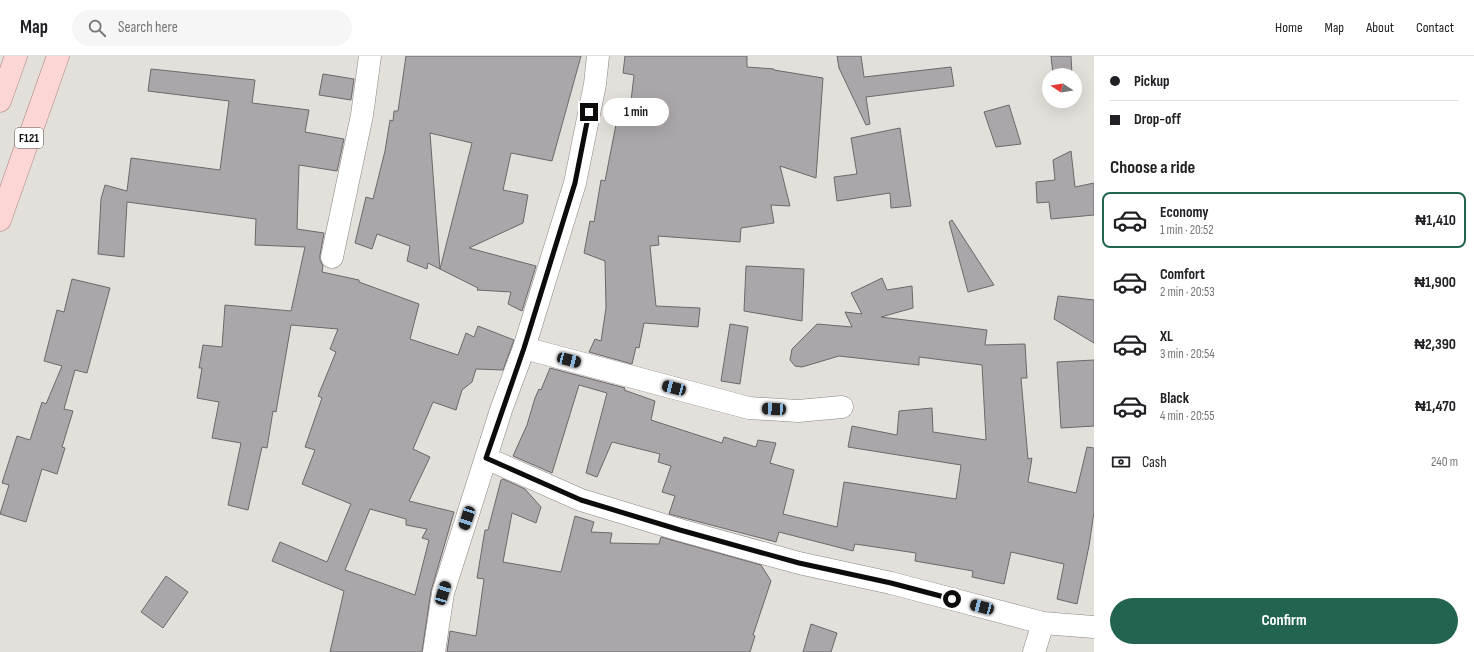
<!DOCTYPE html>
<html lang="en">
<head>
<meta charset="utf-8">
<style>
  :root { --surface:#fff; --page:#f6f6f6; --text:#202124; --muted:#757577; --line:#e0e0e0; --accent:#226352 }
  body { margin:0; font-family:"Sofia Sans Condensed",sans-serif; background:var(--page); color:var(--text); height:100vh; display:flex; flex-direction:column; font-size:15px; white-space:nowrap }
  * { box-sizing:border-box; margin:0 }
  p { font-size:13px; color:var(--muted) }
  .icon { flex:none; width:22px; height:22px; fill:none; stroke:currentColor; stroke-width:2; stroke-linecap:round; stroke-linejoin:round }
  .map { position:relative; flex:1; overflow:hidden }
  .panel { display:flex; flex-direction:column; background:var(--surface); width:380px }
  .panel>* { flex:none }
  .top-card { display:grid; align-content:center; height:88px; padding:0 16px; background:var(--surface) }
  .needle { width:26px; rotate:282deg }
  .controls { position:absolute; left:1042px; top:12px; display:grid; gap:8px }
  .controls a { display:grid; place-items:center; width:40px; height:40px; border-radius:50%; background:var(--surface); box-shadow:0 4px 16px #0002; font-size:20px }
  .end { position:absolute; width:18px; height:18px; margin:-9px; border:5px solid #0e0c0b; background:#fff; box-shadow:0 0 0 2px #fff }
  .from { border-radius:50% }
  .bubble { position:absolute; height:28px; border-radius:14px; background:var(--surface); box-shadow:0 4px 16px #0002; font-size:13px; font-weight:700; line-height:28px; text-align:center }
  .car { position:absolute; width:12px; height:24px; margin:-12px -6px; border-radius:5px; box-shadow:0 0 3px 1px #0007; background:linear-gradient(#222 24%,#8ab4d8 0 40%,#222 0 76%,#8ab4d8 0 86%,#222 0) }
  .top-card b { display:flex; align-items:center; gap:14px; height:38px; font-size:15px }
  .top-card b+b { border-top:1px solid var(--line) }
  .top-card i { width:10px; height:10px; background:var(--text) }
  ul { padding:0; list-style:none }
  li { display:flex; align-items:center; gap:12px; height:56px; margin:0 8px 6px; padding:0 8px; border:2px solid transparent; border-radius:8px }
  li div { flex:1 }
  li b { display:block; font-size:15px }
  li em { font-style:normal; font-weight:700 }
  li.active { border-color:var(--accent) }
  li>.icon { width:36px; height:36px; stroke-width:1.5 }
  h2 { padding:0 16px; font-size:18px; line-height:48px }
  .pay { display:flex; align-items:center; gap:10px; height:44px; padding:0 16px; font-size:15px }
  .pay p { margin-inline-start:auto }
  .primary-button { display:flex; gap:8px; margin-top:auto; padding:8px 16px }
  .primary-button a { flex:1; height:46px; border-radius:24px; background:var(--accent); color:#fff; font-size:16px; font-weight:700; line-height:46px; text-align:center }
  header { display:flex; align-items:center; gap:24px; box-sizing:border-box; height:56px; padding:0 20px; background:var(--surface); border-bottom:1px solid var(--line) }
  header strong { font-size:19px }
  nav { display:flex; gap:22px; margin-inline-start:auto; font-size:14px }
  .search { width:280px; height:36px; background:var(--page); display:flex; align-items:center; gap:10px; box-sizing:border-box; padding:0 14px; border-radius:22px; color:var(--muted); font-size:15px }
  main { display:flex; flex:1; min-height:0 }
  .map>svg:first-child { display:block }
  .building { fill:#aba6a9; stroke:#6c686a; fill-rule:evenodd }
  .lines { fill:none; stroke-linecap:round; stroke-linejoin:round }
  .minor-casing { stroke:#898681; stroke-width:23 }
  .major-casing { stroke:#a77e7b; stroke-width:23 }
  .minor { stroke:#fff; stroke-width:22 }
  .major { stroke:#fbd6d4; stroke-width:22 }
  .route { stroke:#0e0c0b; stroke-width:5 }
  .labels { text-anchor:middle; dominant-baseline:central; stroke-width:3.5; stroke-linejoin:round; paint-order:stroke }
  .shield { fill:#fff; stroke:#565554; stroke-width:1 }
  .shield-label { font-size:12px; font-weight:bold; fill:#0e0c0b }
</style>
</head>
<body>
<header>
<strong>Map</strong>
<div class="search"><svg class="icon" aria-label="search" viewBox="0 0 24 24"><circle cx="10" cy="10" r="6"/><path d="M15 15l6 6"/></svg>Search here</div>
<nav><a>Home</a><a>Map</a><a>About</a><a>Contact</a></nav>
</header>
<main>
<div class="map">
<svg width="1094" height="596" viewBox="0 0 1094 596">
  <rect width="100%" height="100%" fill="#e3e0db"/>
  <!-- building -->
  <g class="building">
    <path d="M406 0H581L552 105 511 97 503 134 528 139 523 167 469 192 536 210 522 255 508 248 511 236 477 234 478 232 428 207 427 213 407 205 410 190 377 178 372 193 355 187 366 141 373 143 385 95 390 64 393 65 394 55H398ZM430 77 472 87 440 213Z"/>
    <polygon points="625,0 747,0 747,11 774,13 774,14 823,22 816,122 780,110 790,150 771,149 774,167 741,172 740,186 658,180 659,189 650,190 656,250 700,252 698,271 644,267 639,292 636,291 632,308 589,296 595,283 601,285 606,252 605,205 584,197 590,165 594,166 601,124 605,125 619,53 630,54 634,19 623,17"/>
    <polygon points="837,0 861,0 864,21 951,11 954,30 866,41 870,68 866,69 839,12"/>
    <polygon points="1051,0 1071,0 1072,19 1053,19"/>
    <path d="M151 13 255 24 252 47 309 54 305 76 344 83 337 115 299 109 297 173 324 177 320 199V204L323 210 322 216 359 224V226L419 248 410 283 458 299 466 277 474 281 478 270 514 284 503 314 476 313 472 326 462 334 456 354 433 346 413 393 430 401 409 445 454 456 431 535 422 596H330L344 535 272 505 280 486 327 506 351 448 302 428 315 394 305 391 322 342 318 340 336 296 330 293 338 273 291 269 276 356 273 355 267 392 262 391 248 454 228 449 241 387 212 382 219 346 197 342 202 312H199L203 289 222 291 225 249 291 255 305 191 255 189 256 163 127 146 124 201 98 198 101 143 105 129 127 135 131 102 220 114 229 45 148 35ZM370 453 406 463V469L427 473 422 482 429 484 415 539 345 514Z"/>
    <polygon points="323,18 354,23 351,44 319,39"/>
    <polygon points="1009,49 1021,88 996,91 984,56"/>
    <polygon points="900,72 911,150 891,152 890,137 837,145 834,121 857,118 851,82"/>
    <polygon points="1071,95 1075,131 1094,127 1094,159 1051,163 1049,146 1037,147 1036,126 1055,124 1053,104"/>
    <polygon points="952,164 994,229 968,236 949,166"/>
    <polygon points="746,210 804,213 802,265 744,255"/>
    <polygon points="882,222 887,234 912,230 913,252 881,261 987,274 985,289 1025,288 1027,322 1021,322 1028,403 1032,402 1028,426 1076,437 1087,391 1094,392 1094,456 1089,490 1077,548 1057,543 1064,508 1011,496 1004,528 972,521 973,515 915,505 916,497 855,488 853,495 779,476 776,486 669,458 675,440 662,436 671,410 658,406 660,398 612,386 597,421 586,417 607,337 579,329 552,417 513,400 527,369 535,342 539,333 541,334 550,312 625,332 624,334 655,345 651,364 722,387 724,381 756,391 758,384 776,387 770,407 794,414 783,458 837,471 844,426 956,443 961,409 848,391 852,370 897,379 899,355 932,352 933,376 986,384 982,309 919,301 919,309 839,300 802,311 795,310 790,304 792,293 817,268 852,271 845,256 862,258 851,237"/>
    <polygon points="72,223 110,232 87,317 75,314 64,353 73,355 62,391 65,392 57,418 42,413 26,466 0,458 9,429 2,427 17,380 30,384 42,346 46,348 62,310 44,305 57,254 64,256"/>
    <polygon points="1058,240 1094,244 1094,287 1054,263"/>
    <polygon points="730,268 748,271 740,328 721,325"/>
    <polygon points="1094,304 1094,370 1061,372 1057,306"/>
    <polygon points="503,423 525,433 541,451 536,467 512,457 503,506 561,516 575,460 594,466 591,476 612,477 610,487 659,488 661,481 761,509 771,525 753,579 755,580 750,596 447,596 450,575 476,580 484,523 477,522 485,474 488,474 501,424"/>
    <polygon points="166,520 188,536 163,572 141,556"/>
    <polygon points="811,568 837,577 831,596 803,596"/>
  </g>
  <g class="lines">
    <!-- minor casing -->
    <g class="minor-casing">
      <g id="minor">
        <polyline points="332,201 362,59 370,0"/>
        <polyline points="524,292 749,352 798,355 842,351"/>
        <polyline points="486,402 581,444 680,474 799,507 891,527 1043,567 1094,571"/>
        <polyline points="434,596 443,537 501,354 524,292 575,127 595,28 598,0"/>
        <polyline points="1034,596 1043,567"/>
      </g>
    </g>
    <!-- major casing -->
    <g class="major-casing">
      <g id="major">
        <polyline points="0,45 16,0"/>
        <polyline points="0,164 58,0"/>
      </g>
    </g>
    <!-- minor -->
    <use href="#minor" class="minor"/>
    <!-- major -->
    <use href="#major" class="major"/>
  </g>
  <g class="lines">
    <!-- route -->
    <polyline class="route" points="589,56 575,127 524,292 486,402 581,444 680,474 799,507 891,527 952,543"/>
  </g>
  <g class="labels">
    <!-- shield labels -->
    <rect class="shield" x="15" y="72" width="28" height="20" rx="3"/>
    <g class="shield-label">
      <text x="29" y="82">F121</text>
    </g>
  </g>
</svg>
<div class="controls">
<a><svg class="needle" viewBox="-14 -14 28 28"><path d="M0-13l5 13h-10z" fill="#e53935"/><path d="M0 13l5-13h-10z" fill="#757577"/></svg></a>
</div>
<i class="end from" style="left:952px;top:543px"></i>
<i class="end" style="left:589px;top:56px"></i>
<div class="bubble" style="left:603px;top:42px;width:66px">1 min</div>
<i class="car" style="left:569px;top:304px;rotate:105deg"></i>
<i class="car" style="left:674px;top:332px;rotate:285deg"></i>
<i class="car" style="left:774px;top:353px;rotate:273deg"></i>
<i class="car" style="left:467px;top:462px;rotate:198deg"></i>
<i class="car" style="left:443px;top:537px;rotate:17deg"></i>
<i class="car" style="left:982px;top:551px;rotate:285deg"></i>
</div>
<section class="panel">
<div class="top-card">
<b><i class="from"></i>Pickup</b>
<b><i></i>Drop-off</b>
</div>
<h2>Choose a ride</h2>
<ul>
<li class="active"><svg class="icon" aria-label="car" viewBox="0 0 24 24"><path d="M5 17H2v-5l4-1 3-4h7l3 4 3 1v5h-3M9 17h6M6 11h13"/><circle cx="7" cy="17" r="2"/><circle cx="17" cy="17" r="2"/></svg><div><b>Economy</b><p>1 min · 20:52</p></div><em>₦1,410</em></li>
<li><svg class="icon" aria-label="car" viewBox="0 0 24 24"><path d="M5 17H2v-5l4-1 3-4h7l3 4 3 1v5h-3M9 17h6M6 11h13"/><circle cx="7" cy="17" r="2"/><circle cx="17" cy="17" r="2"/></svg><div><b>Comfort</b><p>2 min · 20:53</p></div><em>₦1,900</em></li>
<li><svg class="icon" aria-label="car" viewBox="0 0 24 24"><path d="M5 17H2v-5l4-1 3-4h7l3 4 3 1v5h-3M9 17h6M6 11h13"/><circle cx="7" cy="17" r="2"/><circle cx="17" cy="17" r="2"/></svg><div><b>XL</b><p>3 min · 20:54</p></div><em>₦2,390</em></li>
<li><svg class="icon" aria-label="car" viewBox="0 0 24 24"><path d="M5 17H2v-5l4-1 3-4h7l3 4 3 1v5h-3M9 17h6M6 11h13"/><circle cx="7" cy="17" r="2"/><circle cx="17" cy="17" r="2"/></svg><div><b>Black</b><p>4 min · 20:55</p></div><em>₦1,470</em></li>
</ul>
<div class="pay"><svg class="icon" aria-label="cash" viewBox="0 0 24 24"><path d="M3 7h18v10H3z"/><circle cx="12" cy="12" r="2"/></svg>Cash<p>240 m</p></div>
<div class="primary-button"><a>Confirm</a></div>
</section>
</main>
</body>
</html>
